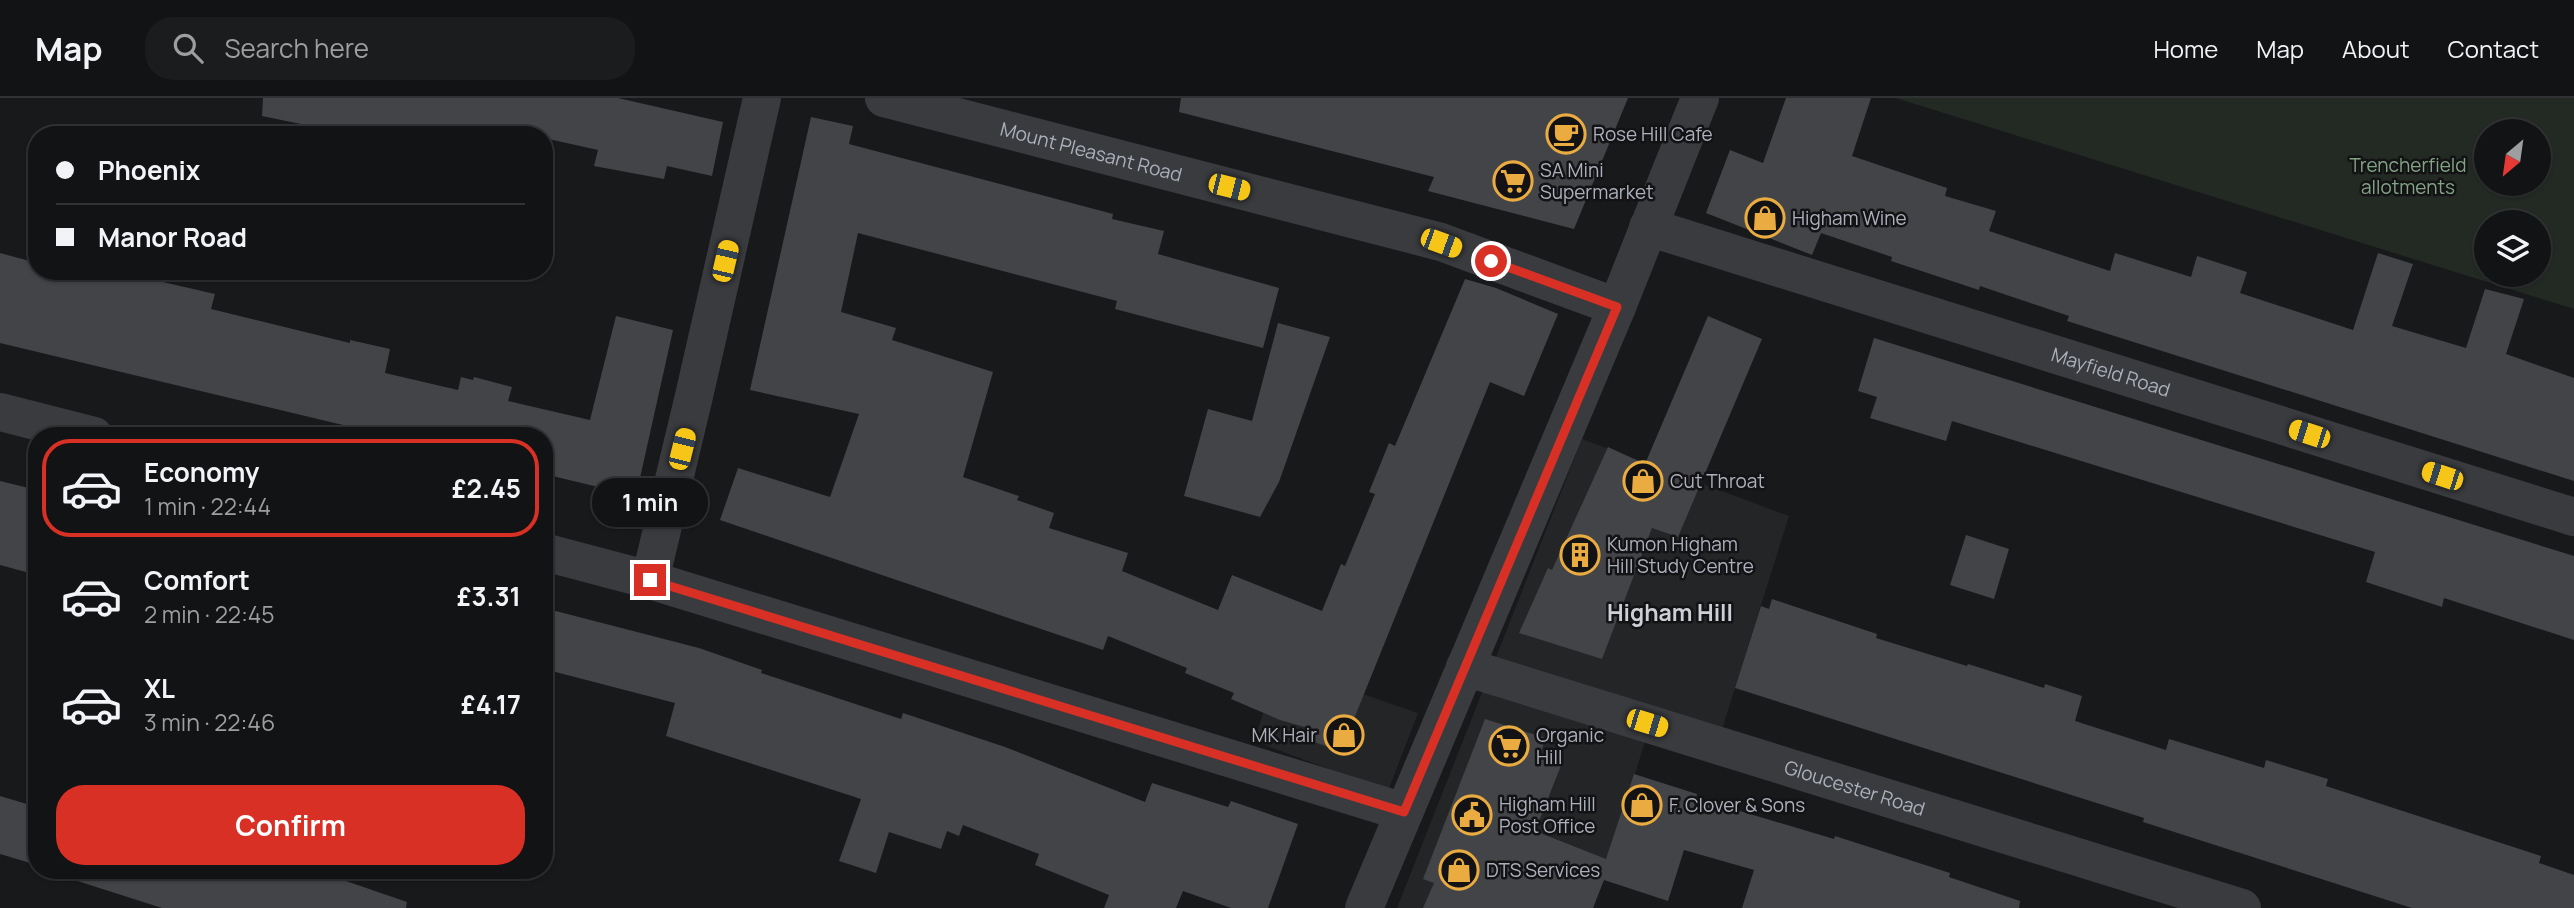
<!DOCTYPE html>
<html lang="en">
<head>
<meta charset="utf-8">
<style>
  :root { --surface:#121314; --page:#1b1c1d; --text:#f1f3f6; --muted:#9c9ea0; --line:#313234; --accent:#d93025 }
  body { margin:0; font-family:Manrope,sans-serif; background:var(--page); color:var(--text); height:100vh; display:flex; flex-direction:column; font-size:26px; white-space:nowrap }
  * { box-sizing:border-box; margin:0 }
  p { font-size:23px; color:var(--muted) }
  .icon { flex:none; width:38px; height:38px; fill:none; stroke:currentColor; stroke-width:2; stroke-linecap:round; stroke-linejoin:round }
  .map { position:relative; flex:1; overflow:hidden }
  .panel { position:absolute; left:28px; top:329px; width:525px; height:452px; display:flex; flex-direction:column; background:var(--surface); border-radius:28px; box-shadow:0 2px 5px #0004,0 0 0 2px var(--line) }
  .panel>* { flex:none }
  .top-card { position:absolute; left:28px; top:28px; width:525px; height:154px; border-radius:28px; box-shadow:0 2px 5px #0004,0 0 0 2px var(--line); display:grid; align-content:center; height:154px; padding:0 28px; background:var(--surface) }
  .needle { width:46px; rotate:209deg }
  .tools { position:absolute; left:2474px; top:21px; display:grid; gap:14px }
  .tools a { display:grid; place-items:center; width:77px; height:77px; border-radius:50%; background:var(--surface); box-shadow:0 2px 5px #0004,0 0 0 2px var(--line); font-size:35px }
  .end { position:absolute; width:32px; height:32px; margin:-16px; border:9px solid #d93025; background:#fff; box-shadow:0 0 0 4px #fff }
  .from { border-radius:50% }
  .bubble { position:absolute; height:49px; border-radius:24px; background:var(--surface); box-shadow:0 2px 5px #0004,0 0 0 2px var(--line); font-size:23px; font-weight:700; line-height:49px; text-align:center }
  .car { position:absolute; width:21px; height:42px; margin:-21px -10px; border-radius:9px; box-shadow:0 0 5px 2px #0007; background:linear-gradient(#f5c518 24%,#345 0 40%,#f5c518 0 76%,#345 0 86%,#f5c518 0) }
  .top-card b { display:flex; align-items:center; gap:24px; height:66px; font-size:26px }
  .top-card b+b { border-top:2px solid var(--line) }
  .top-card i { width:18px; height:18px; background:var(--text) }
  ul { padding:12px 0 0; list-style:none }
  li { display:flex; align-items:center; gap:21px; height:98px; margin:0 14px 10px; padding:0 14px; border:4px solid transparent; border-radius:28px }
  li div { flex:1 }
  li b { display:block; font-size:26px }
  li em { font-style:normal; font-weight:700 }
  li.selected { border-color:var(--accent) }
  li>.icon { width:63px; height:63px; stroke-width:1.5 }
  .cta { display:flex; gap:14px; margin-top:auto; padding:14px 28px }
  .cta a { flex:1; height:80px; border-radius:28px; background:var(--accent); color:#fff; font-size:28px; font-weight:700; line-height:80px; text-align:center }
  header { display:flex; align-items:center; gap:42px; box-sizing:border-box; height:98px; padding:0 35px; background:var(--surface); border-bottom:2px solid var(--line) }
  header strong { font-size:33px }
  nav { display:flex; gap:38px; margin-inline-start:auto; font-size:24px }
  .search { width:490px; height:63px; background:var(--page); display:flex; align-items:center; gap:18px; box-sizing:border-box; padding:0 24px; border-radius:28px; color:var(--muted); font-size:26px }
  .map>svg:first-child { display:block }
  .built { fill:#242527 }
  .green { fill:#232a23; fill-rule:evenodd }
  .building { fill:#434447 }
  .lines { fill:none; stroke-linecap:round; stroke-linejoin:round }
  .minor { stroke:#3a3b3f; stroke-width:38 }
  .route { stroke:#d93025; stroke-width:9 }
  .labels { text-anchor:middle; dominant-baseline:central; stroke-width:5; stroke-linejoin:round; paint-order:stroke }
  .poi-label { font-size:19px; fill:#abb0ba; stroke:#131316; text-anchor:start }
  .street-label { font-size:19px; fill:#abb0ba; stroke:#131316 }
  .park-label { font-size:19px; fill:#83a484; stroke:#131316 }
  .quarter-label { font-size:23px; font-weight:bold; fill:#cccfd6; stroke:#131316 }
</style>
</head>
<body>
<header>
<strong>Map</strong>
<div class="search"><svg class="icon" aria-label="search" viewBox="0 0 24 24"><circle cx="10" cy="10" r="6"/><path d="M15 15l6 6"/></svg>Search here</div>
<nav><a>Home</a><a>Map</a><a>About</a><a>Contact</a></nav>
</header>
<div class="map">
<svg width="2574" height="810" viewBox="0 0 2574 810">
  <rect width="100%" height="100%" fill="#18191b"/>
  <!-- built -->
  <g class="built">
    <polygon points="1582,341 1789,418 1719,641 1653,618 1593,810 1397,810"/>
    <polygon points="1279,567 1418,615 1388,693 1254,643"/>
  </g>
  <!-- green -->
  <path class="green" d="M1896 0H2574V211ZM2487 33H2539V86H2487ZM2487 124H2539V177H2487Z"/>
  <!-- building -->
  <g class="building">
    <polygon points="263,0 618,0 723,24 712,78 667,68 664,81 594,68 598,52 544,40 544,37 354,37 262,18"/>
    <polygon points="1181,0 1628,0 1574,131 1428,93 1434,79 1179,14"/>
    <polygon points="1786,0 1871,0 1852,58 1947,90 1945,98 1996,113 1989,133 2110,173 2115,155 2191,179 2197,158 2247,174 2240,195 2353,232 2378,155 2413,166 2392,228 2466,250 2485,191 2524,201 2506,256 2574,280 2574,383 2067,223 2069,218 1980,188 1979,192 1891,163 1892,159 1821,135 1812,157 1706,115 1730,52 1763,65"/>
    <polygon points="811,19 853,28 849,46 1113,116 1112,121 1164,133 1158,156 1279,190 1263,250 1115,211 1117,203 858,135 841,214 896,230 892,242 993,274 963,379 1019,398 1017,402 1054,415 1049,430 1128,455 1122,473 1218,512 1232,477 1322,513 1341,466 1345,468 1375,396 1369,394 1389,345 1395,348 1465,181 1496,190 1558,216 1524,298 1490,284 1341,653 1308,642 1311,631 1280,622 1231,601 1234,595 1185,575 1187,570 1108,538 1103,552 720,422 738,370 830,399 859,316 750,292"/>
    <polygon points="0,155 37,165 37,173 115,173 215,196 211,211 350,245 350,242 390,251 385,275 458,292 461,279 473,282 474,279 512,289 508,303 590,322 616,218 673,232 636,398 544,376 544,338 389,338 0,245"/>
    <polygon points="1708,218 1762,241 1678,439 1652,430 1602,561 1519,535 1548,470 1552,472 1608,349 1645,366"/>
    <polygon points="1278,225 1330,239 1279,384 1260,419 1184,398 1208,311 1252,323"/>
    <polygon points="1874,240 2574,458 2574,542 2444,500 2442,509 2366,484 2375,454 1952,323 1946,343 1870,320 1877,299 1858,293"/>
    <polygon points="0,383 37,392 37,477 0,467"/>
    <polygon points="1966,437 2009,451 1994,501 1950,487"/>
    <polygon points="1772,501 1877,536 1876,540 1967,568 1968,566 2044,590 2045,586 2082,598 2075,623 2166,652 2169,641 2264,670 2266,662 2328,681 2326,688 2541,758 2539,765 2574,777 2574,810 2412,810 2143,724 2144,720 1735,590 1761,508 1769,511"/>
    <polygon points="544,510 699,550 762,572 761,575 901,621 903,615 1005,649 1145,704 1152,685 1228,709 1231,703 1298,726 1268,810 1231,810 1183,793 1176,810 1104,810 1109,797 1035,767 1039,756 963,727 959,738 947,733 941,751 889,734 876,775 839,763 861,701 666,638 675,605 544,571"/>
    <polygon points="1485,621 1546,640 1540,656 1562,665 1535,733 1606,761 1634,676 1697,696 1696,700 1834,741 1835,738 1950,775 1949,779 2020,803 2019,810 1742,810 1754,772 1684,752 1668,803 1604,782 1593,810 1423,810 1434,785 1423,781"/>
    <polygon points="0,698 37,709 37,767 0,756"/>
    <polygon points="70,772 314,772 407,804 406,810 162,810 68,780"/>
  </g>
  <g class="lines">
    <!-- minor -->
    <g class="minor">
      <path id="s1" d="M884 0 1441 144 1617 209"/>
      <path id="s2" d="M1648 129 2574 419"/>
      <polyline points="0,314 94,338"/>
      <polyline points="544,454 650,482 1404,714"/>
      <polyline points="650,482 694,298 762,0"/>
      <path id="s3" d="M1465 569 2242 810"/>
      <polyline points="1364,810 1617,209 1700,0"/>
    </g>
  </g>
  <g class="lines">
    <!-- route -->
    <polyline class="route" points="650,482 1404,714 1617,209 1491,163"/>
  </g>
  <!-- icons -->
  <defs>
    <g id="cafe-ring" transform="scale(2.0125)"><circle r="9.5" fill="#131316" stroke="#eaac41" stroke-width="1.5"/><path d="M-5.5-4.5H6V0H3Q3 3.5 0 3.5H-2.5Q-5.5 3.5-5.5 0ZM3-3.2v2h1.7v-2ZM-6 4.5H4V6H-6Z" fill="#eaac41"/></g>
    <g id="supermarket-ring" transform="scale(2.0125)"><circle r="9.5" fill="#131316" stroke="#eaac41" stroke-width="1.5"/><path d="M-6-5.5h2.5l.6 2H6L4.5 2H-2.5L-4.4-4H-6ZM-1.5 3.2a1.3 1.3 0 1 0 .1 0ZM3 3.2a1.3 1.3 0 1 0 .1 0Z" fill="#eaac41"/></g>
    <g id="shop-ring" transform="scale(2.0125)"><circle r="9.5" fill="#131316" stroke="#eaac41" stroke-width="1.5"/><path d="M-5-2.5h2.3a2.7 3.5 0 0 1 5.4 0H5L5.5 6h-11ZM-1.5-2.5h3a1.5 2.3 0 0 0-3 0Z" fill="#eaac41"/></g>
    <g id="building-ring" transform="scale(2.0125)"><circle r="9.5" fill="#131316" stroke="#eaac41" stroke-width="1.5"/><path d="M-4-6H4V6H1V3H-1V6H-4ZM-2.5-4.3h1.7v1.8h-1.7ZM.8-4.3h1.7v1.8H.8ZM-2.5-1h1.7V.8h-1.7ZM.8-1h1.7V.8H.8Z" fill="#eaac41"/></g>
    <g id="civic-ring" transform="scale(2.0125)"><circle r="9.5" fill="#131316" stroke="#eaac41" stroke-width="1.5"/><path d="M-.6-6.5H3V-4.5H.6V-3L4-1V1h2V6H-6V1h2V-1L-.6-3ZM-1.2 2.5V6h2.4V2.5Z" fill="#eaac41"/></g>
  </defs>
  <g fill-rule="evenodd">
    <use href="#cafe-ring" x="1566" y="36"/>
    <use href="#supermarket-ring" x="1513" y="83"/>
    <use href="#shop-ring" x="1765" y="120"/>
    <use href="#shop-ring" x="1643" y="383"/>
    <use href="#building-ring" x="1580" y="457"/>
    <use href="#shop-ring" x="1344" y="637"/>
    <use href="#supermarket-ring" x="1509" y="648"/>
    <use href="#shop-ring" x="1642" y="707"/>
    <use href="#civic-ring" x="1472" y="717"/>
    <use href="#shop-ring" x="1459" y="772"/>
  </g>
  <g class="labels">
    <!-- poi labels -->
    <g class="poi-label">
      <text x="1593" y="36">Rose Hill Cafe</text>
      <text x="1540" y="72">SA Mini<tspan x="1540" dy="22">Supermarket</tspan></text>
      <text x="1792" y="120">Higham Wine</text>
      <text x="1670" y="383">Cut Throat</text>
      <text x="1607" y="446">Kumon Higham<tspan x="1607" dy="22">Hill Study Centre</tspan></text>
      <text x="1317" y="637" text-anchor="end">MK Hair</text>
      <text x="1536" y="637">Organic<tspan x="1536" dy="22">Hill</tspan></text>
      <text x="1499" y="706">Higham Hill<tspan x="1499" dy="22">Post Office</tspan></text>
      <text x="1669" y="707">F. Clover &amp; Sons</text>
      <text x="1486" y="772">DTS Services</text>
    </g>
    <!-- street labels -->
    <g class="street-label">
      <text stroke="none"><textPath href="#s1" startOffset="214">Mount Pleasant Road</textPath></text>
      <text stroke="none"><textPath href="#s2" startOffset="485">Mayfield Road</textPath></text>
      <text stroke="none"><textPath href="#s3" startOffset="408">Gloucester Road</textPath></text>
    </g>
    <!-- park labels -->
    <g class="park-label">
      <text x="2408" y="67">Trencherfield<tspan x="2408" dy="22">allotments</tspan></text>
    </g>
    <!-- quarter labels -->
    <g class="quarter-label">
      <text x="1670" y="514">Higham Hill</text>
    </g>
  </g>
</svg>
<div class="tools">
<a><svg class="needle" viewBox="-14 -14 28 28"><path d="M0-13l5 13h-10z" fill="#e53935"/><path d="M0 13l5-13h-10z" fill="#9c9ea0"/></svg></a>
<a><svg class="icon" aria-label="layers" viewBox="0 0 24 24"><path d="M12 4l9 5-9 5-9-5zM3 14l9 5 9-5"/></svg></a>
</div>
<i class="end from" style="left:1491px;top:163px"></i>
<i class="end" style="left:650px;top:482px"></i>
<div class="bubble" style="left:592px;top:380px;width:116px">1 min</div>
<i class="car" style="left:1229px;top:89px;rotate:104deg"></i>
<i class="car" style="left:1441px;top:145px;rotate:110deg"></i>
<i class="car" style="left:725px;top:163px;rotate:13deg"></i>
<i class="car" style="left:2309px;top:336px;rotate:288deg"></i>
<i class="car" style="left:682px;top:351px;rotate:14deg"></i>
<i class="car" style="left:2442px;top:378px;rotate:288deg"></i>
<i class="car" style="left:1647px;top:625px;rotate:107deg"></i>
<div class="top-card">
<b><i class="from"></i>Phoenix</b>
<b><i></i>Manor Road</b>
</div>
<section class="panel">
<ul>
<li class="selected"><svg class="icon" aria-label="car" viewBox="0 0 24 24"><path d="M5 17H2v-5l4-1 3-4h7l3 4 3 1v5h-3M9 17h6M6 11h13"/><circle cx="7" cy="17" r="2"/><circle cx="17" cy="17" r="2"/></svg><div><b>Economy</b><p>1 min · 22:44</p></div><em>£2.45</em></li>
<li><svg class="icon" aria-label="car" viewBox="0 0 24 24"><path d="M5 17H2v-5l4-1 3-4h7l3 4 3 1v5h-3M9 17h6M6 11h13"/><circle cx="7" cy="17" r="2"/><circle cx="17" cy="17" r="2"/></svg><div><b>Comfort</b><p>2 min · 22:45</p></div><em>£3.31</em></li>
<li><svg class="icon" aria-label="car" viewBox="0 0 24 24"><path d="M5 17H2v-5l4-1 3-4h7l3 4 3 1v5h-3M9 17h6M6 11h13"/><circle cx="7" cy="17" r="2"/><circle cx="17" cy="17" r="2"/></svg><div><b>XL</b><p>3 min · 22:46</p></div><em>£4.17</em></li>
</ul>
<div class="cta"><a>Confirm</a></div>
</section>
</div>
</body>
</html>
